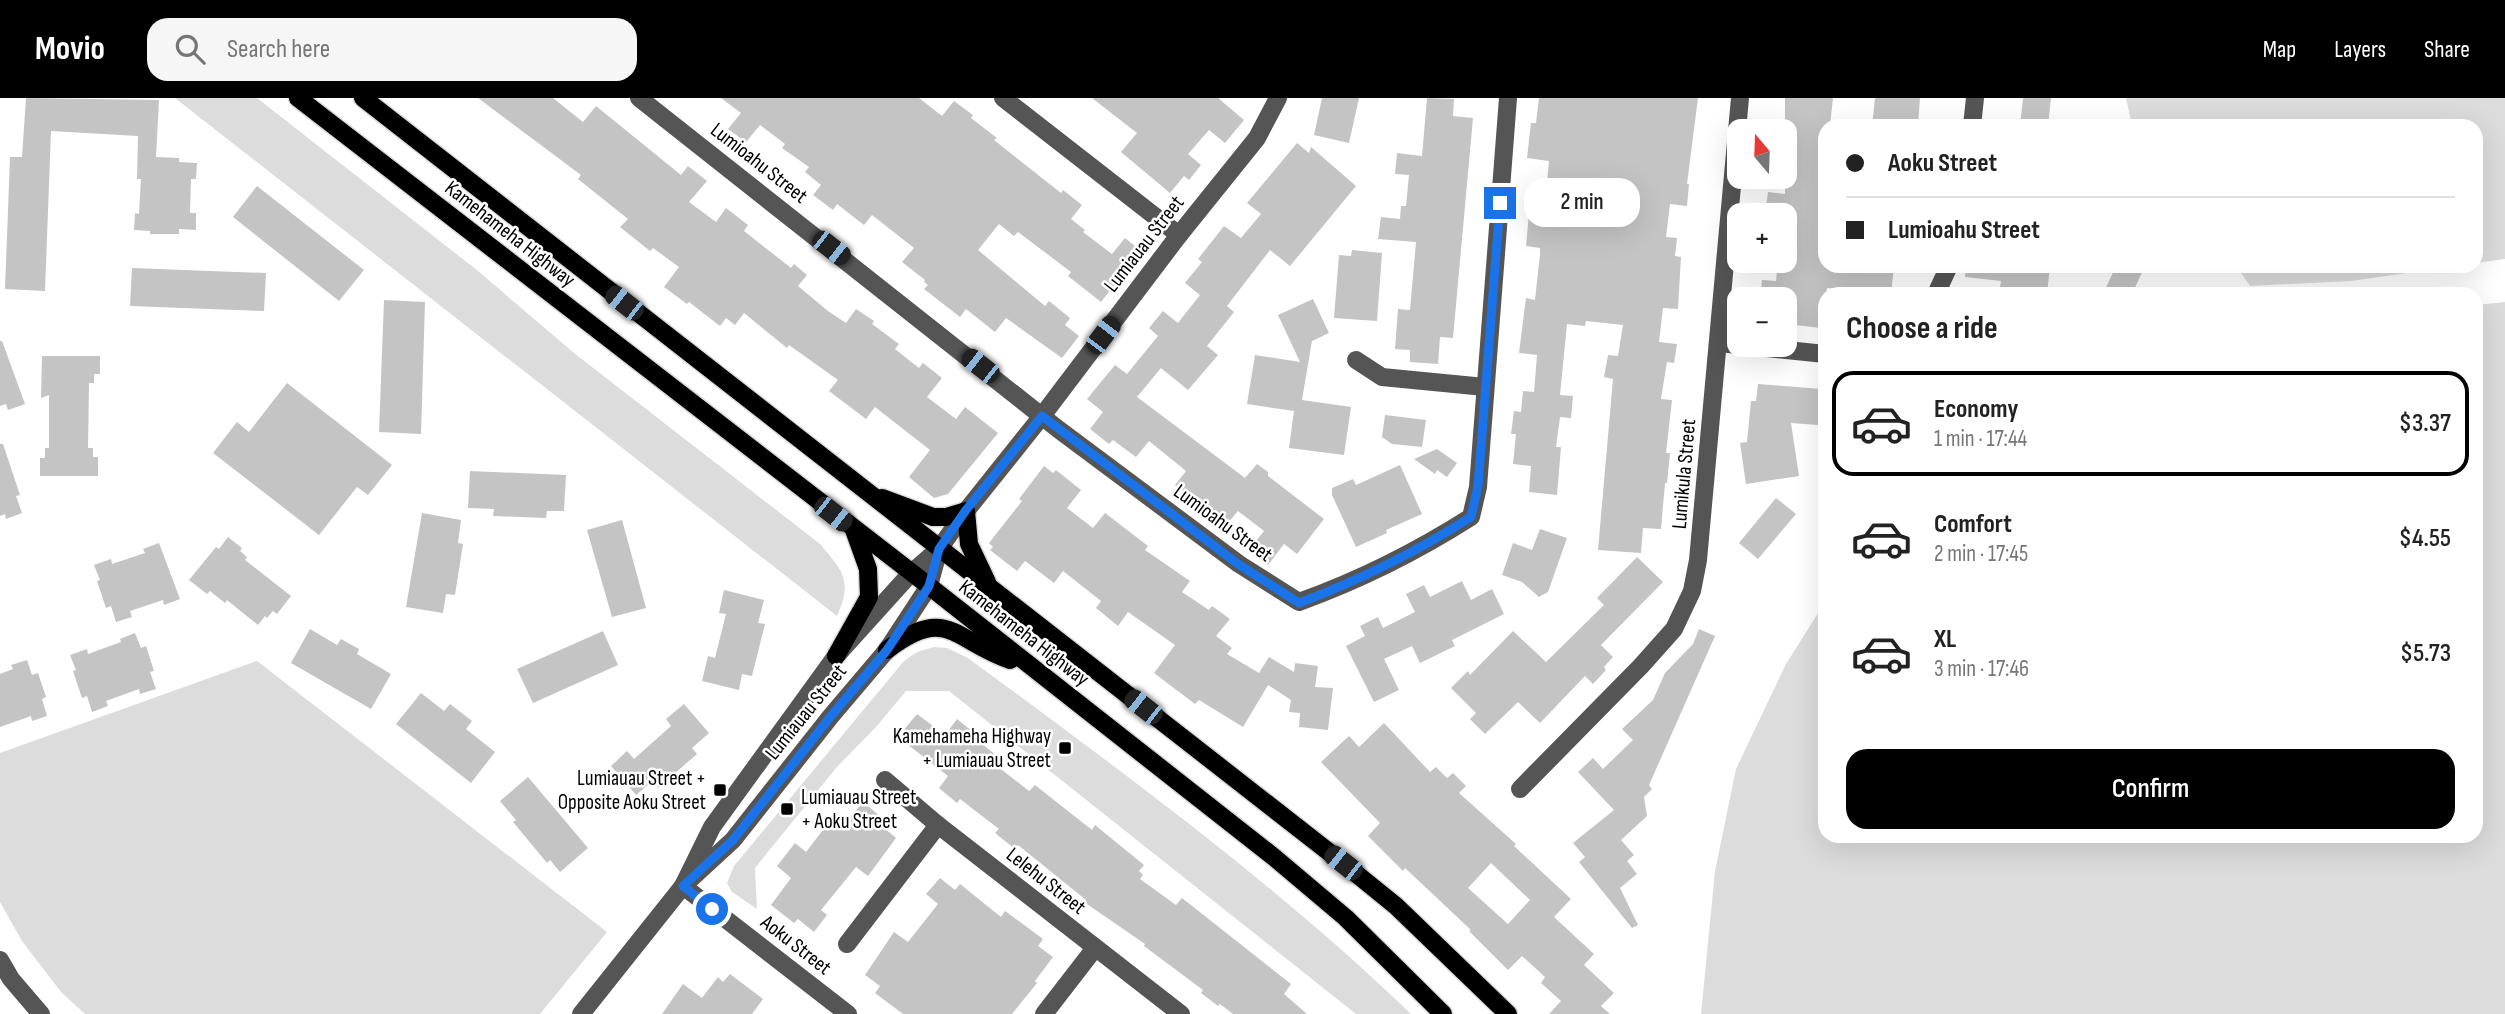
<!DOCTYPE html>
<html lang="en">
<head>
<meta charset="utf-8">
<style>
  :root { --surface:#fff; --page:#f6f6f6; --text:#222; --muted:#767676; --line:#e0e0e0; --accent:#000 }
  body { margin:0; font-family:"Sofia Sans Condensed",sans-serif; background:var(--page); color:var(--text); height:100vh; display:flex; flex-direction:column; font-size:26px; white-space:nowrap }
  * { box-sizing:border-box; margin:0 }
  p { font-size:23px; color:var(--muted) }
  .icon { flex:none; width:38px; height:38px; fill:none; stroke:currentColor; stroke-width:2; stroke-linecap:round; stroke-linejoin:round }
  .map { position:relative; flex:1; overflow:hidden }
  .sheet { position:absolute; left:1818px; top:189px; width:665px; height:556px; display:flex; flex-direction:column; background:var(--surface); border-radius:21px; box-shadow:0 7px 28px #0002 }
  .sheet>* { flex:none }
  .top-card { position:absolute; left:1818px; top:21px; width:665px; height:154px; border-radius:21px; box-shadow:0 7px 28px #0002; display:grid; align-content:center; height:154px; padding:0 28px; background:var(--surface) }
  .needle { width:46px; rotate:341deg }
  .tools { position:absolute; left:1727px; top:21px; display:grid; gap:14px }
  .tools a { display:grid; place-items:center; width:70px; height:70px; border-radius:14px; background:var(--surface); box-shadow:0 7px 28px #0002; font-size:35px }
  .end { position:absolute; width:32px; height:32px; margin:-16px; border:9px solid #1a73e8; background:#fff; box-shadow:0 0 0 4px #fff }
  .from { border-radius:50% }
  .bubble { position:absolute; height:49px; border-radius:21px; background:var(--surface); box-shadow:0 7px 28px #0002; font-size:23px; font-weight:600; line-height:49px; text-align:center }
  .car { position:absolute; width:21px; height:42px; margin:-21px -10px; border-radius:9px; box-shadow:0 0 5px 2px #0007; background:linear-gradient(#222 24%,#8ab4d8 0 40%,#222 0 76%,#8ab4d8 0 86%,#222 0) }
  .top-card b { display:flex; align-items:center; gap:24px; height:66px; font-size:26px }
  .top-card b+b { border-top:2px solid var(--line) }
  .top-card i { width:18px; height:18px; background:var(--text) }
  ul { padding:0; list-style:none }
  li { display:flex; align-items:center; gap:21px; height:105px; margin:0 14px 10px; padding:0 14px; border:4px solid transparent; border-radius:21px }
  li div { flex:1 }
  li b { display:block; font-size:26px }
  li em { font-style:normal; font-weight:600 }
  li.on { border-color:var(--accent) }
  li>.icon { width:63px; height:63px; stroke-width:1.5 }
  h2 { padding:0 28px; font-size:32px; line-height:84px }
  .primary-button { display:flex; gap:14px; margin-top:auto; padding:14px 28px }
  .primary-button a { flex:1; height:80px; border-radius:21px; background:var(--accent); color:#fff; font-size:28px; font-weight:600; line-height:80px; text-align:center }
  header { display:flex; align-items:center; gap:42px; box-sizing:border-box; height:98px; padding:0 35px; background:var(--accent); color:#fff }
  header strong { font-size:33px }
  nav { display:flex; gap:38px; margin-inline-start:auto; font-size:24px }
  .search { width:490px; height:63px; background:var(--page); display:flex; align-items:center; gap:18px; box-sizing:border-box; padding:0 24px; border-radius:21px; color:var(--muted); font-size:26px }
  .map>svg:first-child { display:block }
  .green { fill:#dcdcdc }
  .building { fill:#c4c4c4; fill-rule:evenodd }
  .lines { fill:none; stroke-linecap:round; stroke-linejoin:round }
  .major-casing { stroke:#dbdbdb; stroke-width:21 }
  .minor { stroke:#555; stroke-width:18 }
  .major { stroke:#000; stroke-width:18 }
  .route { stroke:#1a73e8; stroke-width:9 }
  .poi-dot { fill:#000; stroke:#fff; stroke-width:2.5 }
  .labels { text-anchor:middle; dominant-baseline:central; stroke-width:5; stroke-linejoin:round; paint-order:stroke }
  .street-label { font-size:21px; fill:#000; stroke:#fff }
  .poi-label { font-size:21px; fill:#000; stroke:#fff; text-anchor:end }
</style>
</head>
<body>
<header>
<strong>Movio</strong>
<div class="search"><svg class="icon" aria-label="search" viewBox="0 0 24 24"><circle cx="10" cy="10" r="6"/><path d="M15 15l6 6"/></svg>Search here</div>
<nav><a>Map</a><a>Layers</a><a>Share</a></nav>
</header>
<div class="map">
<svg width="2505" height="916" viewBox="0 0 2505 916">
  <rect width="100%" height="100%" fill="#fff"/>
  <!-- green -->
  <g class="green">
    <path d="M175 0H257L478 173 574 255 820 446C843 473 853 483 837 518Z"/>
    <polygon points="2126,0 2505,0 2505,161 2476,165 2476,28 2132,28"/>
    <polygon points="2236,168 2456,168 2351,183 2250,188"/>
    <polygon points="2505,204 2505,916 1701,916 1715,773 1736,671 1786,566 1825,504 1825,738 2476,738 2476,207"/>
    <path d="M934 549 947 550 968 560C1120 672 1275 785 1411 916H1356L949 593H906L876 629 836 670 755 770 757 811 732 794 727 785 734 768 904 563 917 554Z"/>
    <polygon points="257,563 607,834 540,916 85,916 61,894 22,843 0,804 0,655"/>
  </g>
  <!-- building -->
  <g class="building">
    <polygon points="26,0 159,2 156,59 179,60 179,64 197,65 196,81 191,81 190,115 196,115 196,132 179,131 179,136 150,136 150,133 134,132 135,115 139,116 141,81 137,81 138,38 51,33 45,193 5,191 10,59 22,59"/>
    <polygon points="478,0 553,0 583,24 596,8 681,77 688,68 707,83 689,104 716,124 726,110 748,127 744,133 791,170 794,166 807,177 798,188 828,213 846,225 856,211 874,223 872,226 899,246 895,251 919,270 923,265 942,280 927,299 956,321 965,309 998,335 948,396 934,400 909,379 930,352 875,309 866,321 829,293 838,282 789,247 787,250 744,215 735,227 726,220 720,228 689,204 687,206 664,189 679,169 653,150 650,153 620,129 628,121 578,81 581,77"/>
    <polygon points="721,0 919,0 942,18 954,3 973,17 971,20 997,40 994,42 1061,95 1063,92 1082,107 1071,121 1085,132 1083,134 1112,156 1125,140 1141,153 1101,204 1068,178 1071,174 1018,134 1014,138 999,126 978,152 1045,208 1049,203 1070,220 1065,227 1079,238 1062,260 1006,220 995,234 966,211 960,219 924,191 928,187 924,184 925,182 902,164 914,150 872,117 864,127 837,106 833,112 813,97 821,87 805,74 809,69 782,50 785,46 760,27 746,44 728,31 741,15"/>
    <polygon points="1092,0 1218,0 1244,22 1225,45 1209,32 1188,56 1201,67 1189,82 1184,78 1170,95 1121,54 1137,35"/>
    <polygon points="1322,0 1359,0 1349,45 1314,37"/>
    <polygon points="1427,0 1454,1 1453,18 1473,20 1453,240 1440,239 1438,266 1410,264 1410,252 1395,251 1398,211 1410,212 1416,144 1378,141 1381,119 1400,121 1401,108 1406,108 1409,77 1395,76 1397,55 1422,58"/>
    <polygon points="1539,0 1698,0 1687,86 1689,86 1687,108 1670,106 1666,139 1677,140 1675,158 1681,159 1678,211 1663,210 1659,244 1677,246 1674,265 1667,264 1661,301 1672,302 1666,355 1670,355 1667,385 1665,385 1661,431 1643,430 1641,455 1598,452 1613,281 1604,279 1608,257 1618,258 1623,227 1586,223 1585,228 1567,226 1560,297 1573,298 1571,320 1560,319 1556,349 1561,349 1557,397 1529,394 1531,368 1513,366 1516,336 1511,336 1514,313 1521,314 1523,293 1534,294 1537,257 1519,255 1526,200 1535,202 1540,156 1540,150 1526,148 1531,93 1546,95 1549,63 1527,60 1531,25 1536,25"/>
    <polygon points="1785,0 1833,0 1830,28 1825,28 1825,108 1823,133 1825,133 1825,168 1894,168 1891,196 1827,190 1822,230 1785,226 1785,201 1760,201 1762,182 1776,183 1778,163 1785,163 1785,117 1765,117 1768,94 1785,96"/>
    <polygon points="1875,0 1920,0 1918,28 1872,28"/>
    <polygon points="2023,0 2051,0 2048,28 2020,28"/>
    <polygon points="1297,45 1309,55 1311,49 1356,88 1290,168 1270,152 1227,208 1234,214 1207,248 1218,257 1188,292 1161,270 1137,299 1245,380 1257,366 1268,374 1268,378 1324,421 1297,456 1284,446 1268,467 1249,452 1264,433 1238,413 1227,426 1175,387 1186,373 1149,343 1136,359 1113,342 1109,346 1090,331 1103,314 1087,301 1115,267 1127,276 1158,238 1149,230 1163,213 1178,225 1200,197 1185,185 1202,164 1198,161 1224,128 1241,140 1261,116 1247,105"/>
    <polygon points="257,88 364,172 339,203 233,119"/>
    <polygon points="1352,152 1382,155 1377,223 1334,220 1339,157 1351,158"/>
    <polygon points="1966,168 2050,168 2047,196 1999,196 2001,183 1965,179"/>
    <polygon points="2116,168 2145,168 2132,196 2103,196"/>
    <polygon points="132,170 266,175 264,213 130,208"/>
    <polygon points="1313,201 1329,235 1312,243 1302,302 1351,309 1344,357 1289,350 1294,313 1247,306 1255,257 1300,264 1278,217"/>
    <polygon points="384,202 425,204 421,336 379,334"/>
    <polygon points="0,243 2,243 25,306 8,312 6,306 0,308"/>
    <polygon points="42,258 100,258 100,276 94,276 94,285 89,285 88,350 93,350 93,359 98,359 98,378 40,378 40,360 45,360 45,350 49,350 49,297 41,300"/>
    <polygon points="287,285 392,367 368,397 357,389 319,437 213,355 237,324 249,334"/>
    <polygon points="1758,286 1821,291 1818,327 1791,325 1799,378 1746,386 1740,345 1747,344 1751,303 1756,303"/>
    <polygon points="1385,317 1426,322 1422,349 1392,346 1382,339"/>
    <polygon points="0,346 3,346 20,397 16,398 22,415 6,421 5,416 0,418"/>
    <polygon points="1437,351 1457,365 1447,379 1437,372 1435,376 1414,361"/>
    <polygon points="1400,367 1422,416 1386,432 1387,435 1356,449 1332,397 1332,390 1353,381 1356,387"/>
    <polygon points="1044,368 1053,375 1056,372 1081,392 1067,410 1093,430 1105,415 1148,448 1145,452 1190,483 1182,494 1209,512 1212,508 1230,521 1216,538 1232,550 1227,556 1259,575 1269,559 1294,574 1295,565 1318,568 1315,589 1333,590 1328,632 1299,629 1300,615 1289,614 1291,602 1268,587 1243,629 1199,602 1195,606 1154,575 1175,547 1128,514 1118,528 1096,510 1101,503 1063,473 1054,485 1025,463 1017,473 990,452 993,449 989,445 1022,403 1019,401"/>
    <polygon points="470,373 566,377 564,413 547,413 546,420 493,418 494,411 468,410"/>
    <polygon points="1776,400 1796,416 1758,461 1739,445"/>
    <polygon points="422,415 461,422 458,445 463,446 455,497 446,496 443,515 406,509"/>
    <polygon points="622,422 646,510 612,519 587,432"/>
    <polygon points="1540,431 1567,440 1548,494 1539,499 1522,484 1502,477 1513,445 1532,452"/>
    <polygon points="228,439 242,450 240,453 247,459 245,462 291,498 277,516 273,513 267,520 265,518 258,527 227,502 225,505 210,493 207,496 189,482 216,449 219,451"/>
    <polygon points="159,445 180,501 164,507 163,502 130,513 132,519 116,524 111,508 106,510 97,483 100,482 94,467 111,461 112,466 145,455 143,451"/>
    <polygon points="1637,459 1663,484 1601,547 1613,559 1604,569 1606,572 1593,586 1585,578 1540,625 1518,604 1485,636 1470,621 1476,615 1451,590 1468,573 1470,577 1513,533 1546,564 1604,507 1597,500"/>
    <polygon points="1462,483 1471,502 1492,491 1504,516 1452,542 1455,548 1420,565 1412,548 1384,561 1399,592 1374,604 1346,548 1365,538 1360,528 1378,519 1383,530 1415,514 1406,496 1424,487 1430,499"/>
    <polygon points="724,492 764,502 758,525 765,526 752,578 742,576 739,592 702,583 708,558 715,560 726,516 719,515"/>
    <polygon points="310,531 337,547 341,541 359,551 357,556 391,576 371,611 291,565"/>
    <polygon points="1699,531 1715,538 1649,687 1652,691 1644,699 1647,718 1621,742 1634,757 1627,763 1637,776 1620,790 1638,827 1632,830 1579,764 1585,759 1573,745 1614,712 1578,674 1593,660 1603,671 1633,642 1622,631 1653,602 1665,575 1693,546"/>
    <polygon points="603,533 618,567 533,605 517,571"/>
    <polygon points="135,535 141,550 146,548 154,573 150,574 156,591 140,596 139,591 106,603 108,608 92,614 87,598 82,600 73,573 76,572 70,557 87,551 88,556 121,544 120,541"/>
    <polygon points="27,562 32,577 38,575 46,599 42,601 47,618 32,623 31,618 0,629 0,576 13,571 11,567"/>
    <polygon points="421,595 444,613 450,606 472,623 466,631 495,654 471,685 396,626"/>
    <polygon points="684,606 709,635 692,650 697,656 658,690 653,683 636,697 611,668 627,653 634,661 671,628 666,621"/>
    <polygon points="917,616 945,637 957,621 978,638 976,641 1002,662 997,668 1029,693 1035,687 1092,732 1095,727 1144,767 1139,773 1143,777 1140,781 1176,807 1182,800 1291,886 1284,896 1307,916 1233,916 1220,906 1218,908 1201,895 1203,892 1144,848 1145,846 1084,804 1086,802 1018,747 1015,751 995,735 999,731 960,701 957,705 939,690 948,678 898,639"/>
    <path d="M1384 625 1430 674 1436 669 1447 680 1453 675 1466 688 1459 695 1516 746 1514 748 1571 801 1554 819 1594 856 1584 867 1614 895 1601 908 1610 916H1549L1561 903 1541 885 1545 879 1522 858 1508 872 1469 833 1471 832 1405 770 1403 773 1368 738 1380 725 1321 664 1349 638 1359 649ZM1491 765 1530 802 1508 826 1468 790Z"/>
    <polygon points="528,679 588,750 560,774 550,762 547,765 513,724 516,722 500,703"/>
    <polygon points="863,704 887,724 883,729 896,740 868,778 856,769 821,812 827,817 814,834 798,821 794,825 771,807 791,780 777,768 795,745 806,754 829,724 839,732"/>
    <polygon points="940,780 955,792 960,786 1001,819 1005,813 1043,841 1038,848 1053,859 1035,883 1037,885 1012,916 903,916 875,895 880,888 865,877 894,834 908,844 938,806 926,796"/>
    <polygon points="730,876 763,901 752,916 662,916 683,886 702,900 718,879 723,884"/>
  </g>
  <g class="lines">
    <!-- major casing -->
    <g class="major-casing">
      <g id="major">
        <polyline points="298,0 929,488 1275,760 1346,820 1443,916"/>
        <polyline points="363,0 1343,765 1396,808 1508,916"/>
        <polyline points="882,400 933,419 946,419 966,413 969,446 987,484"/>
        <path d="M887 552C948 506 954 543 1010 562"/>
        <polyline points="836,558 869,499 868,471 854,432"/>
      </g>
    </g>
    <!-- minor -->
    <g class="minor">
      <path d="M639 0 1058 331 1239 466 1299 504C1360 482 1416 454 1471 419L1478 389 1508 0"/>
      <polyline points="1003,0 1179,137"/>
      <polyline points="1972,28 1975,0"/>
      <polyline points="1936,196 1949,168"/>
      <polyline points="1719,245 1825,256"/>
      <polyline points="1356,262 1382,279 1485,289"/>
      <polyline points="885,682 938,727 1181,916"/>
      <polyline points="1520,691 1641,568 1674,531 1692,493 1698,462 1740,0"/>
      <polyline points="683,788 712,729 836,558 911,475 939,451 966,413 1042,318 1179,137 1257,40 1278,0"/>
      <polyline points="683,788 848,916"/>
      <polyline points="847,846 938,727"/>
      <polyline points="0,862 11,881 41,916"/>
      <polyline points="581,916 683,788 733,742 831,618 887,552 929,488 939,451"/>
      <polyline points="1044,916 1095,850"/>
    </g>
    <!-- major -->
    <use href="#major" class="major"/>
  </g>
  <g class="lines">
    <!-- route -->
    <path class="route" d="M712 811 683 788 733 742 831 618 887 552 929 488 939 451 966 412 1042 318 1238 466 1299 505C1360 482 1416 454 1471 419L1478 388 1500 105"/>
  </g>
  <!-- markers -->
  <g class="poi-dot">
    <rect x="1058" y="643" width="14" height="14" rx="3.5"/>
    <rect x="713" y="685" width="14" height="14" rx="3.5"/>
    <rect x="780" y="704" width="14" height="14" rx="3.5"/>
  </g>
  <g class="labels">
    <!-- street labels -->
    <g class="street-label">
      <text transform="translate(759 65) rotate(38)">Lumioahu Street</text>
      <text transform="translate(510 136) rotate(38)">Kamehameha Highway</text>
      <text transform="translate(1144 146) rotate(-52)">Lumiauau Street</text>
      <text transform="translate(1684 376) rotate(-85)">Lumikula Street</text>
      <text transform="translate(1223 425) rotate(36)">Lumioahu Street</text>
      <text transform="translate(1024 535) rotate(38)">Kamehameha Highway</text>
      <text transform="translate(806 614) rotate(-51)">Lumiauau Street</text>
      <text transform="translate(1046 783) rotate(38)">Lelehu Street</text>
      <text transform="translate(796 847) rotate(38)">Aoku Street</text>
    </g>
    <!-- poi labels -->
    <g class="poi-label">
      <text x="1051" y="638">Kamehameha Highway<tspan x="1051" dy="24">+ Lumiauau Street</tspan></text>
      <text x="706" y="680">Lumiauau Street +<tspan x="706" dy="24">Opposite Aoku Street</tspan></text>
      <text x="801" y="699" text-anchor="start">Lumiauau Street<tspan x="801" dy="24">+ Aoku Street</tspan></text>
    </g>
  </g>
</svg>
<div class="tools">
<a><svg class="needle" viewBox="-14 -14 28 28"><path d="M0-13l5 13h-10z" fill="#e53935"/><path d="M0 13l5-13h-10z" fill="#767676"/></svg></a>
<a>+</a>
<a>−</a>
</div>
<i class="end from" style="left:712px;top:811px"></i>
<i class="end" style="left:1500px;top:105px"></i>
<div class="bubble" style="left:1524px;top:80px;width:116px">2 min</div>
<i class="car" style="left:831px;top:150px;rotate:128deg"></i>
<i class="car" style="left:624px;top:205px;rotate:308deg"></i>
<i class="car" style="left:1103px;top:237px;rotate:37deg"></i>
<i class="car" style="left:980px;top:268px;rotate:308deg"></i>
<i class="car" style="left:833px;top:416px;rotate:128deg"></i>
<i class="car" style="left:1143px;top:609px;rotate:308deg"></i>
<i class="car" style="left:1343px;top:765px;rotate:308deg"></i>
<div class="top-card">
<b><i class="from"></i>Aoku Street</b>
<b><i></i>Lumioahu Street</b>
</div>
<section class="sheet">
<h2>Choose a ride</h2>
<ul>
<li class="on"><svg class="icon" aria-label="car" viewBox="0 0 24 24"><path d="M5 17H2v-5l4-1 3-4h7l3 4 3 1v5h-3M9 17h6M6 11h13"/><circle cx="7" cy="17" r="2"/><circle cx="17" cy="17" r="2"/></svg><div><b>Economy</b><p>1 min · 17:44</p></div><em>$3.37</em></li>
<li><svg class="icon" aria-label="car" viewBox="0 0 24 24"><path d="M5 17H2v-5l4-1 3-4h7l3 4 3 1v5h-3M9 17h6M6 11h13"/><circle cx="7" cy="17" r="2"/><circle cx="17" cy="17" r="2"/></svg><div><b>Comfort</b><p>2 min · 17:45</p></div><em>$4.55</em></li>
<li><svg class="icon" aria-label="car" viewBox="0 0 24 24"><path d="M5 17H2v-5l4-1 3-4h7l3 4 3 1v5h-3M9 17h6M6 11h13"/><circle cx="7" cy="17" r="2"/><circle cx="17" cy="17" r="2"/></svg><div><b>XL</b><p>3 min · 17:46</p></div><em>$5.73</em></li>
</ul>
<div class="primary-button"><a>Confirm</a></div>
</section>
</div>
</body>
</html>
